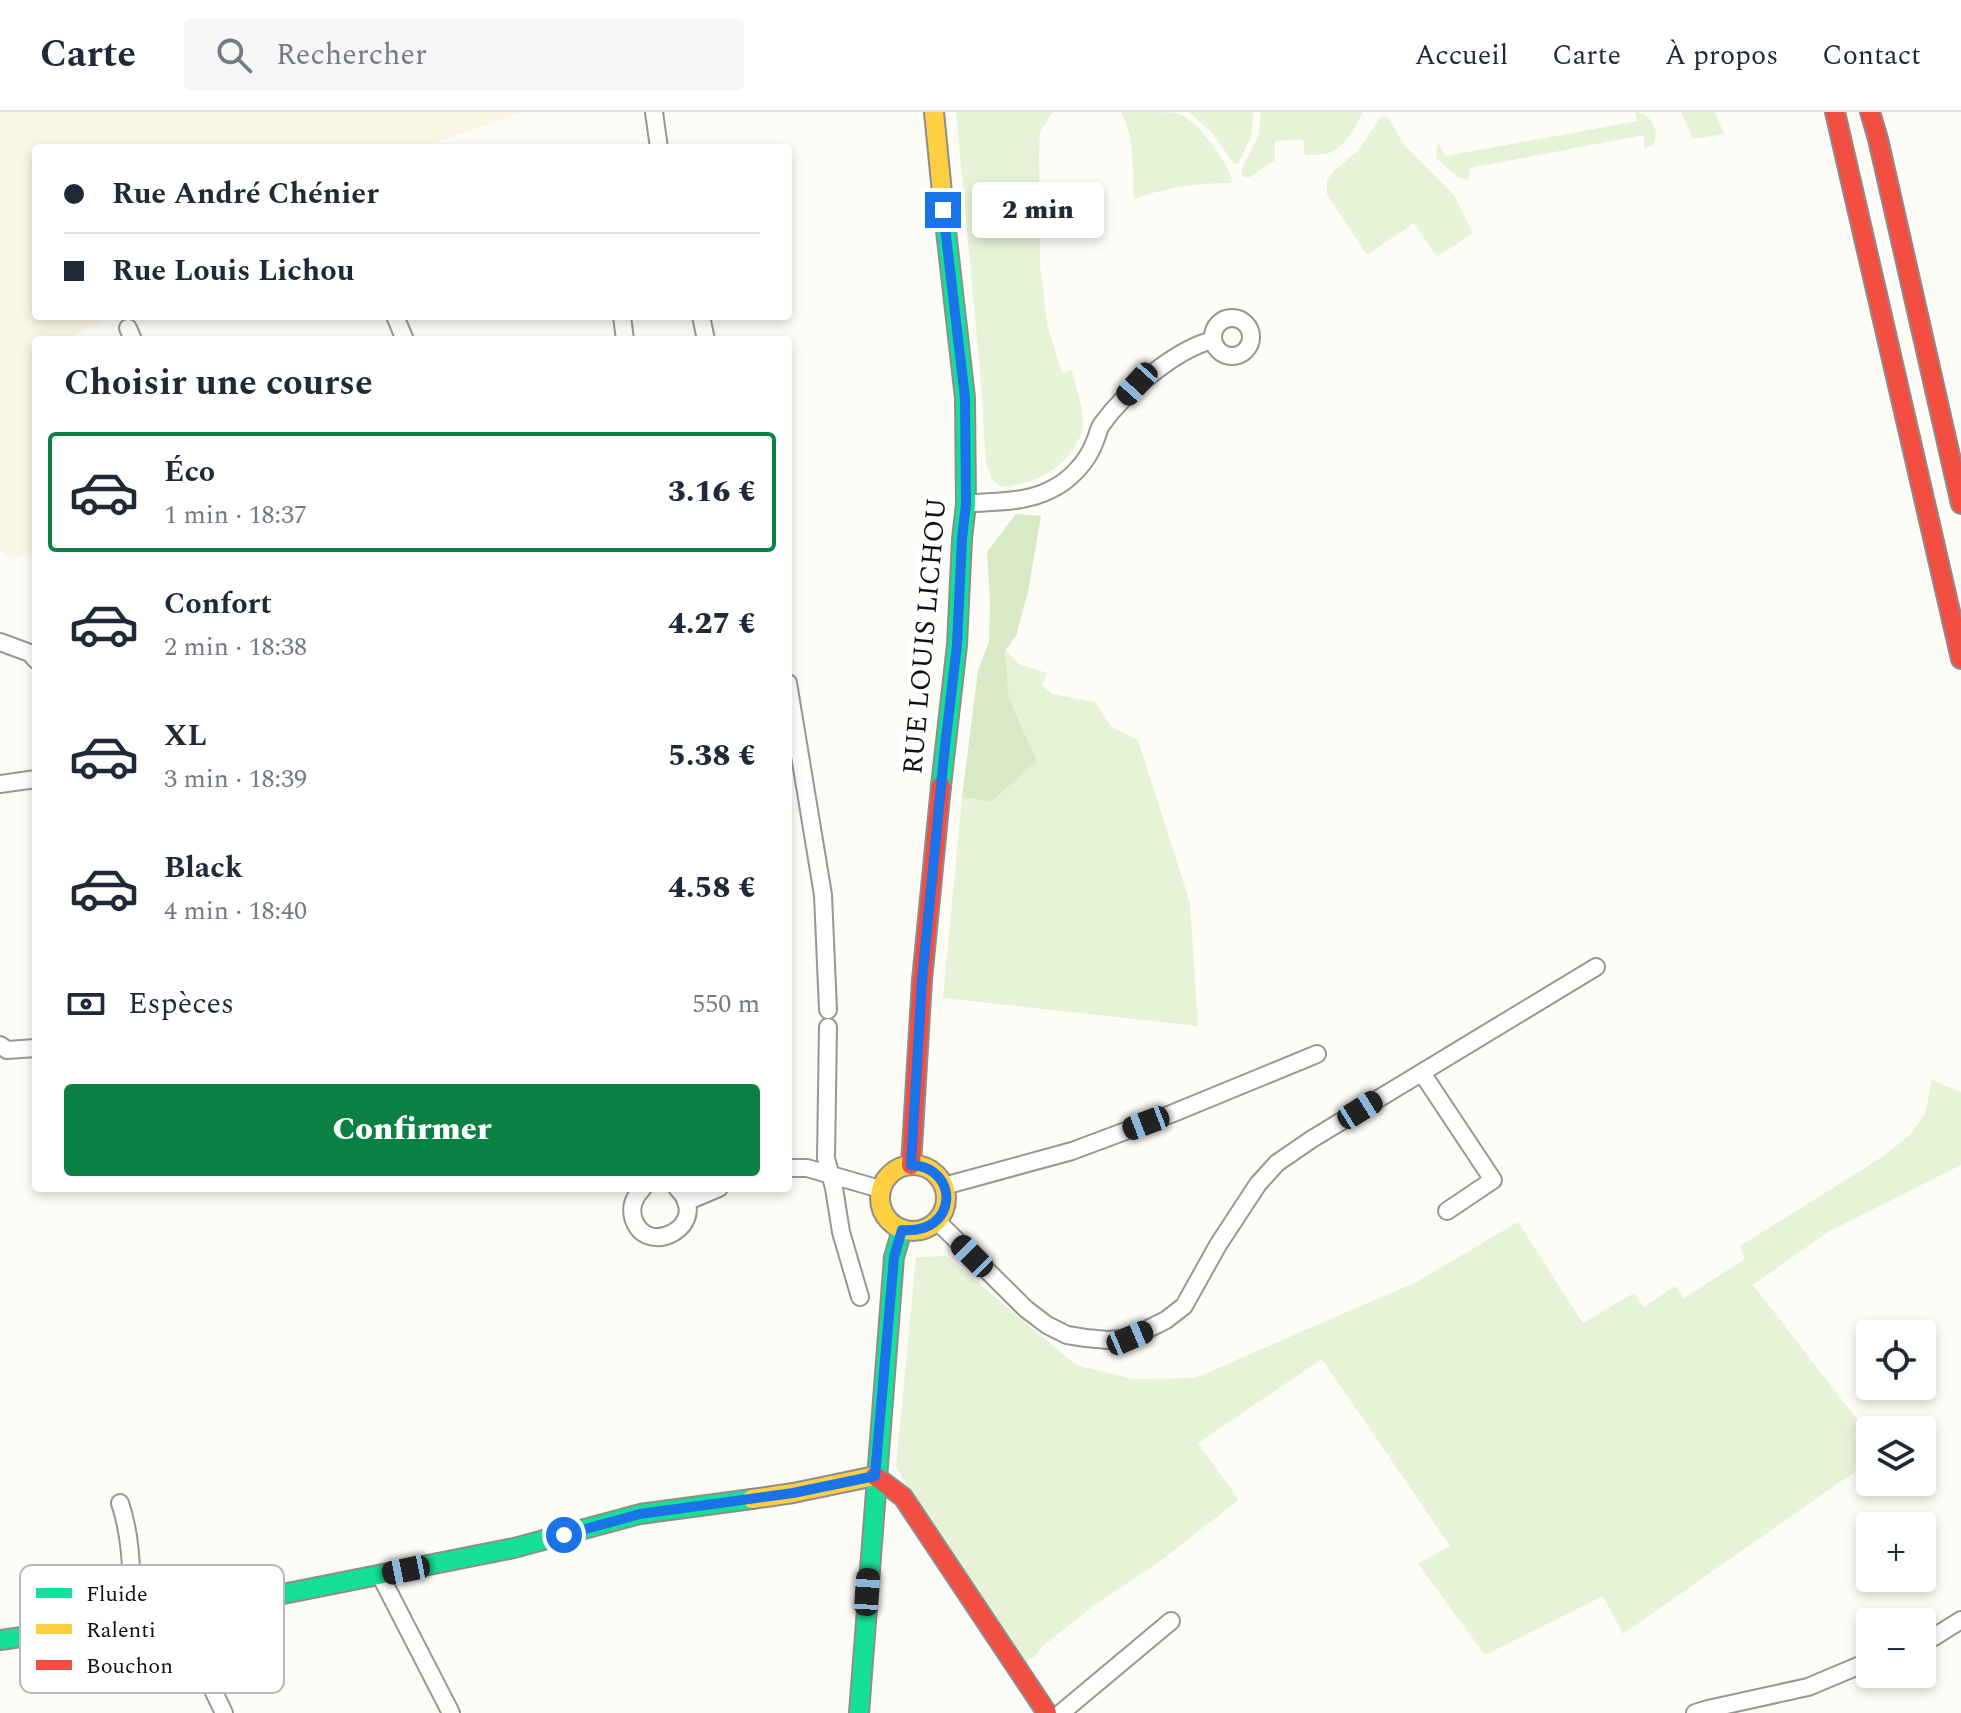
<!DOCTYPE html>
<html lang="fr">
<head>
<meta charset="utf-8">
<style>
  :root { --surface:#fff; --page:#f6f6f7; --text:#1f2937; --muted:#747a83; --line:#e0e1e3; --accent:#0b8043 }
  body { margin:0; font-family:Spectral,serif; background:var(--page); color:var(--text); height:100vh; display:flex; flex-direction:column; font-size:30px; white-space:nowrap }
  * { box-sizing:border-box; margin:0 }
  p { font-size:26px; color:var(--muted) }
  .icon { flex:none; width:44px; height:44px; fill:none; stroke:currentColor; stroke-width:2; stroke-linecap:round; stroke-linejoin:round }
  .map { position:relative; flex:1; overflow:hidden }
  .side { position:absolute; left:32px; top:224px; width:760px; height:856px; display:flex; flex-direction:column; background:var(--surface); border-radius:8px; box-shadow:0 4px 12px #0003 }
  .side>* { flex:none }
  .top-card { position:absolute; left:32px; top:32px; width:760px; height:176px; border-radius:8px; box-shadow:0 4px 12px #0003; display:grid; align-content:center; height:176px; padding:0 32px; background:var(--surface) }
  .buttons { position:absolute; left:1856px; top:1208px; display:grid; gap:16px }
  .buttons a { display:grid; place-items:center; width:80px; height:80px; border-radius:8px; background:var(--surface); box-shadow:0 4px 12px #0003; font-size:40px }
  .end { position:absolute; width:36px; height:36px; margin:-18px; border:10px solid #1a73e8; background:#fff; box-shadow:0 0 0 4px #fff }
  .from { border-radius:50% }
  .bubble { position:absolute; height:56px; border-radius:8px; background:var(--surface); box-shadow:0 4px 12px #0003; font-size:26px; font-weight:800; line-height:56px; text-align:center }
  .car { position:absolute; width:24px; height:48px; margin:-24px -12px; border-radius:10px; box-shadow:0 0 6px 2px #0007; background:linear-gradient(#222 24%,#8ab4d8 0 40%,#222 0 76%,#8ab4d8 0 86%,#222 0) }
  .top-card b { display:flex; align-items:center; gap:28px; height:76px; font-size:30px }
  .top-card b+b { border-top:2px solid var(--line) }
  .top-card i { width:20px; height:20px; background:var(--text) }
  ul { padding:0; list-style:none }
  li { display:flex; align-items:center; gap:24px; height:120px; margin:0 16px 12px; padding:0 16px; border:4px solid transparent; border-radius:8px }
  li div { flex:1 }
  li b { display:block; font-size:30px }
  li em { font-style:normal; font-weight:800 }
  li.current { border-color:var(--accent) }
  li>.icon { width:72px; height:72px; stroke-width:1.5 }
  h2 { padding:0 32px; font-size:36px; line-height:96px }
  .pay { display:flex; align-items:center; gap:20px; height:88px; padding:0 32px; font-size:30px }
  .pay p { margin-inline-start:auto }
  .button { display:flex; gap:16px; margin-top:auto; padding:16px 32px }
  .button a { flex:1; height:92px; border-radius:8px; background:var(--accent); color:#fff; font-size:32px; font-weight:800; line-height:92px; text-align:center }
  header { display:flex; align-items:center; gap:48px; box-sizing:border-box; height:112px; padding:0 40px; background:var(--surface); border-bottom:2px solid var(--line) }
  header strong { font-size:38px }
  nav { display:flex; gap:44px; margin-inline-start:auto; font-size:28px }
  .search { width:560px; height:72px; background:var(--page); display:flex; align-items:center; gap:20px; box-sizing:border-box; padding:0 28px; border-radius:8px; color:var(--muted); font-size:30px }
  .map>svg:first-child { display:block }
  .farmland { fill:#f9f7e4 }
  .green { fill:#e7f3d7 }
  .forest { fill:#d8eac5 }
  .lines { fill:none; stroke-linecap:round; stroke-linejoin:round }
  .street-casing { stroke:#979795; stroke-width:20 }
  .fast-casing { stroke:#8e8d8b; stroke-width:22 }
  .slow-casing { stroke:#8e8d8b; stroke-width:22 }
  .jam-casing { stroke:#8e8d8b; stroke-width:22 }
  .street { stroke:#fffffe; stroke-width:16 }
  .fast { stroke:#16e098; stroke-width:18 }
  .slow { stroke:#ffcf43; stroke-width:18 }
  .jam { stroke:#f24e42; stroke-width:18 }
  .route { stroke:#1a73e8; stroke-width:10 }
  .labels { text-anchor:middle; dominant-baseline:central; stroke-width:8; stroke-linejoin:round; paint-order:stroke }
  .street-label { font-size:28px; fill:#111; stroke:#fff }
  .key { fill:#fff; stroke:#b8b8b8; stroke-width:2 }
  .key-label { font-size:22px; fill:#111 }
</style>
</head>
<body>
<header>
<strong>Carte</strong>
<div class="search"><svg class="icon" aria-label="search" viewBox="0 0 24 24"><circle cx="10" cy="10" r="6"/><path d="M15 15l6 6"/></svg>Rechercher</div>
<nav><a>Accueil</a><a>Carte</a><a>À propos</a><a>Contact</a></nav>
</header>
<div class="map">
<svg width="1961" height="1601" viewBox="0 0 1961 1601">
  <rect width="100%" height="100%" fill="#fdfcf7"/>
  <!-- farmland -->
  <polygon class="farmland" points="0,0 523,0 420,36 36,36 36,204 115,204 64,228 36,228 36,442 13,446 0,439"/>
  <!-- green -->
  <g class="green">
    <path d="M956 0H1053L1040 20 1039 42 1040 154 1048 216 1062 261 1072 258C1075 274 1082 291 1083 307 1085 340 1044 370 1015 373 1011 374 1007 375 1003 375 999 374 995 370 992 368L986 352 981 271Z"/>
    <path d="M1121 0C1133 0 1169 0 1178 1 1199 10 1228 50 1233 71 1197 71 1167 75 1134 87 1133 63 1134 20 1121 0Z"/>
    <polygon points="1189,0 1254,0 1251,25 1238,52 1234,52 1214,23"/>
    <path d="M1261 0H1363C1355 16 1344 38 1325 42 1318 43 1311 43 1305 43L1303 28 1275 29V48L1250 65H1243L1241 59 1258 24Z"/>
    <path d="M1635 0 1645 2C1655 13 1659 18 1653 33L1644 36V23L1470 56 1468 68 1456 64 1437 47 1436 38 1439 32 1445 44 1638 9Z"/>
    <polygon points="1681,0 1715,0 1724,22 1693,27"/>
    <polygon points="1384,4 1389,7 1405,34 1454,83 1473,121 1437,145 1414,111 1367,143 1327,83 1327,68 1336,57 1358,39 1379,7"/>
    <polygon points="1005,538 1019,552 1047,561 1042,573 1052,582 1095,590 1112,615 1138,628 1190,791 1198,914 943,886 962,685 991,690 1037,649 1009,586"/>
    <polygon points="1932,968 1961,980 1961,1053 1828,1120 1753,1173 1870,1324 1870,1349 1623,1522 1603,1484 1485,1543 1418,1452 1450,1434 1322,1247 1198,1331 1239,1388 1156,1452 1096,1492 1042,1535 1035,1544 1018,1556 896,1355 916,1145 946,1144 1076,1253 1133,1267 1195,1266 1418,1169 1518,1110 1583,1211 1634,1181 1644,1195 1675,1174 1684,1186 1745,1147 1740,1134 1882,1045 1910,1023 1925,1002"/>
  </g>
  <!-- forest -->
  <polygon class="forest" points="1016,402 1041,404 1028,480 1017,520 1018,521 1005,539 1009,586 1037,649 991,690 962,685 978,559 989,530 990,491 987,440"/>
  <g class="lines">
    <!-- street casing -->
    <g class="street-casing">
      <g id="street">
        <polyline points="654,0 659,36"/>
        <polyline points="395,204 405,228"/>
        <polyline points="622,204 625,228"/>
        <polyline points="701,204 706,228"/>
        <circle cx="1232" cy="225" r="19"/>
        <polyline points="128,216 133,228"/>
        <path d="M966 392C993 389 1025 391 1050 378 1070 369 1088 349 1095 329 1098 323 1098 317 1102 312 1124 281 1176 237 1213 228"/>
        <polyline points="0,530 30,541 36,548"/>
        <polyline points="788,571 823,783 828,898"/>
        <polyline points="0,672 36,667"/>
        <polyline points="828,915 826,1046 834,1076 841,1120 860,1185"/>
        <polyline points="0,933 7,938 36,936"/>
        <polyline points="1422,961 1493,1068 1447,1099"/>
        <polyline points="788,1056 807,1056 880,1077"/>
        <polyline points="944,1074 1072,1039 1171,1002 1317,942"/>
        <path d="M643 1076C635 1084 630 1093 633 1105 645 1149 714 1112 677 1076"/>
        <polyline points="686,1090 719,1076"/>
        <polyline points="937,1109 1026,1197 1047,1213 1067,1223 1086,1226 1108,1228 1130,1226 1166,1208 1184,1194 1218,1133 1258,1072 1277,1051 1312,1027 1596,855"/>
        <path d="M120 1391C133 1429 131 1469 133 1510"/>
        <polyline points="380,1463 451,1601"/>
        <polyline points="177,1503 224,1601"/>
        <polyline points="1922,1528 1934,1525 1961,1508"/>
        <polyline points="1061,1601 1171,1509"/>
        <polyline points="1695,1601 1708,1597 1808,1575 1870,1549"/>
      </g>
    </g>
    <!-- fast casing -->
    <g class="fast-casing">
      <g id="fast">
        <polyline points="941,674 957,533 962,427 966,392 965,286 944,101"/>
        <polyline points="0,1528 177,1503 514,1436 640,1402 752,1387"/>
        <polyline points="859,1601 894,1145 902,1118"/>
      </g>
    </g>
    <!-- slow casing -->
    <g class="slow-casing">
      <g id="slow">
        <polyline points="934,0 944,101"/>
        <circle cx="913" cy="1086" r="33"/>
        <polyline points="752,1387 793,1381 875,1364"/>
      </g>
    </g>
    <!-- jam casing -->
    <g class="jam-casing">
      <g id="jam">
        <polyline points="1835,0 1961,547"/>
        <polyline points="1870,0 1878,27 1961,392"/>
        <polyline points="911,1053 922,868 941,674"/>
        <polyline points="875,1364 903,1385 1047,1601"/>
      </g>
    </g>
    <!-- street -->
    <use href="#street" class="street"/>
    <!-- fast -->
    <use href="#fast" class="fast"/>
    <!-- slow -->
    <use href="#slow" class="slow"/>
    <!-- jam -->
    <use href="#jam" class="jam"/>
  </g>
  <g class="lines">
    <!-- route -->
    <path class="route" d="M564 1423 640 1402 793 1381 875 1364 894 1145 902 1118C959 1123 960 1055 911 1053L922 868 945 634 957 533 962 427 966 392 965 286 943 98"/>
  </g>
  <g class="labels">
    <!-- street labels -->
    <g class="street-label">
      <text transform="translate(925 524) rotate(-85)">RUE LOUIS LICHOU</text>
    </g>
  </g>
  <!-- legend -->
  <rect x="20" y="1453" width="264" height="128" rx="12" class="key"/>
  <rect x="36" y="1476" width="36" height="10" fill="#16e098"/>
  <rect x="36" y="1512" width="36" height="10" fill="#ffcf43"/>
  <rect x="36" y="1548" width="36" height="10" fill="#f24e42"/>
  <g class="key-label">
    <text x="86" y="1489">Fluide</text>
    <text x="86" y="1525">Ralenti</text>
    <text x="86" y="1561">Bouchon</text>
  </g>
</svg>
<div class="buttons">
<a><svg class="icon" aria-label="locate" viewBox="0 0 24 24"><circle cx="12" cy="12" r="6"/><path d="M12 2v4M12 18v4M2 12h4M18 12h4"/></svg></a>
<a><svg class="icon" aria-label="layers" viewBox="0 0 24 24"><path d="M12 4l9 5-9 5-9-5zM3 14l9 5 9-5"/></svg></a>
<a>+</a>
<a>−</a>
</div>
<i class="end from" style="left:564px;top:1423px"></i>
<i class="end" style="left:943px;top:98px"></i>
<div class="bubble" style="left:972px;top:70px;width:132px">2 min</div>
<i class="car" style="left:1137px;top:272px;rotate:222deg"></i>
<i class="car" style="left:1360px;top:998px;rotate:58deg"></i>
<i class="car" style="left:1146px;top:1011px;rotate:249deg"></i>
<i class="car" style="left:972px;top:1144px;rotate:315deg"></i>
<i class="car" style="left:1130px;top:1226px;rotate:67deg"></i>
<i class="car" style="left:406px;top:1458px;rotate:259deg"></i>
<i class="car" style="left:867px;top:1480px;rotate:4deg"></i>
<div class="top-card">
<b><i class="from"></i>Rue André Chénier</b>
<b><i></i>Rue Louis Lichou</b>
</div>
<section class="side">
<h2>Choisir une course</h2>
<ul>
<li class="current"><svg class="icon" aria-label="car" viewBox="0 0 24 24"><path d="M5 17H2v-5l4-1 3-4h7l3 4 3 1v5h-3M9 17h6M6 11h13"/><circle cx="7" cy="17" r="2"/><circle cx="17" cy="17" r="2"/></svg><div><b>Éco</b><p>1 min · 18:37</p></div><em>3.16 €</em></li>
<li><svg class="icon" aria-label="car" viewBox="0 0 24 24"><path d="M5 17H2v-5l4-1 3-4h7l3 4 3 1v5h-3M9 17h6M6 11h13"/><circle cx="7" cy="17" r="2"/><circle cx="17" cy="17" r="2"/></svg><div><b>Confort</b><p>2 min · 18:38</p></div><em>4.27 €</em></li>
<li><svg class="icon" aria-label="car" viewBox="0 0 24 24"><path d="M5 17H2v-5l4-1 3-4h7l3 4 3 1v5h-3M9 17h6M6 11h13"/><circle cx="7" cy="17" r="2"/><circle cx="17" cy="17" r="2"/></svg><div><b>XL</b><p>3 min · 18:39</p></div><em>5.38 €</em></li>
<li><svg class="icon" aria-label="car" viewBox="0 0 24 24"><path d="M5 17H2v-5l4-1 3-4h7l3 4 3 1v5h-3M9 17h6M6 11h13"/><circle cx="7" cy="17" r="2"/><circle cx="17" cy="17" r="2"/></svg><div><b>Black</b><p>4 min · 18:40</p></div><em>4.58 €</em></li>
</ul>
<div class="pay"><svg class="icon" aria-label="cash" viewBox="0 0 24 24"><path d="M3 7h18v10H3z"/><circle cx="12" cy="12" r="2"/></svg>Espèces<p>550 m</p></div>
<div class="button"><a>Confirmer</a></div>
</section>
</div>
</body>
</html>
